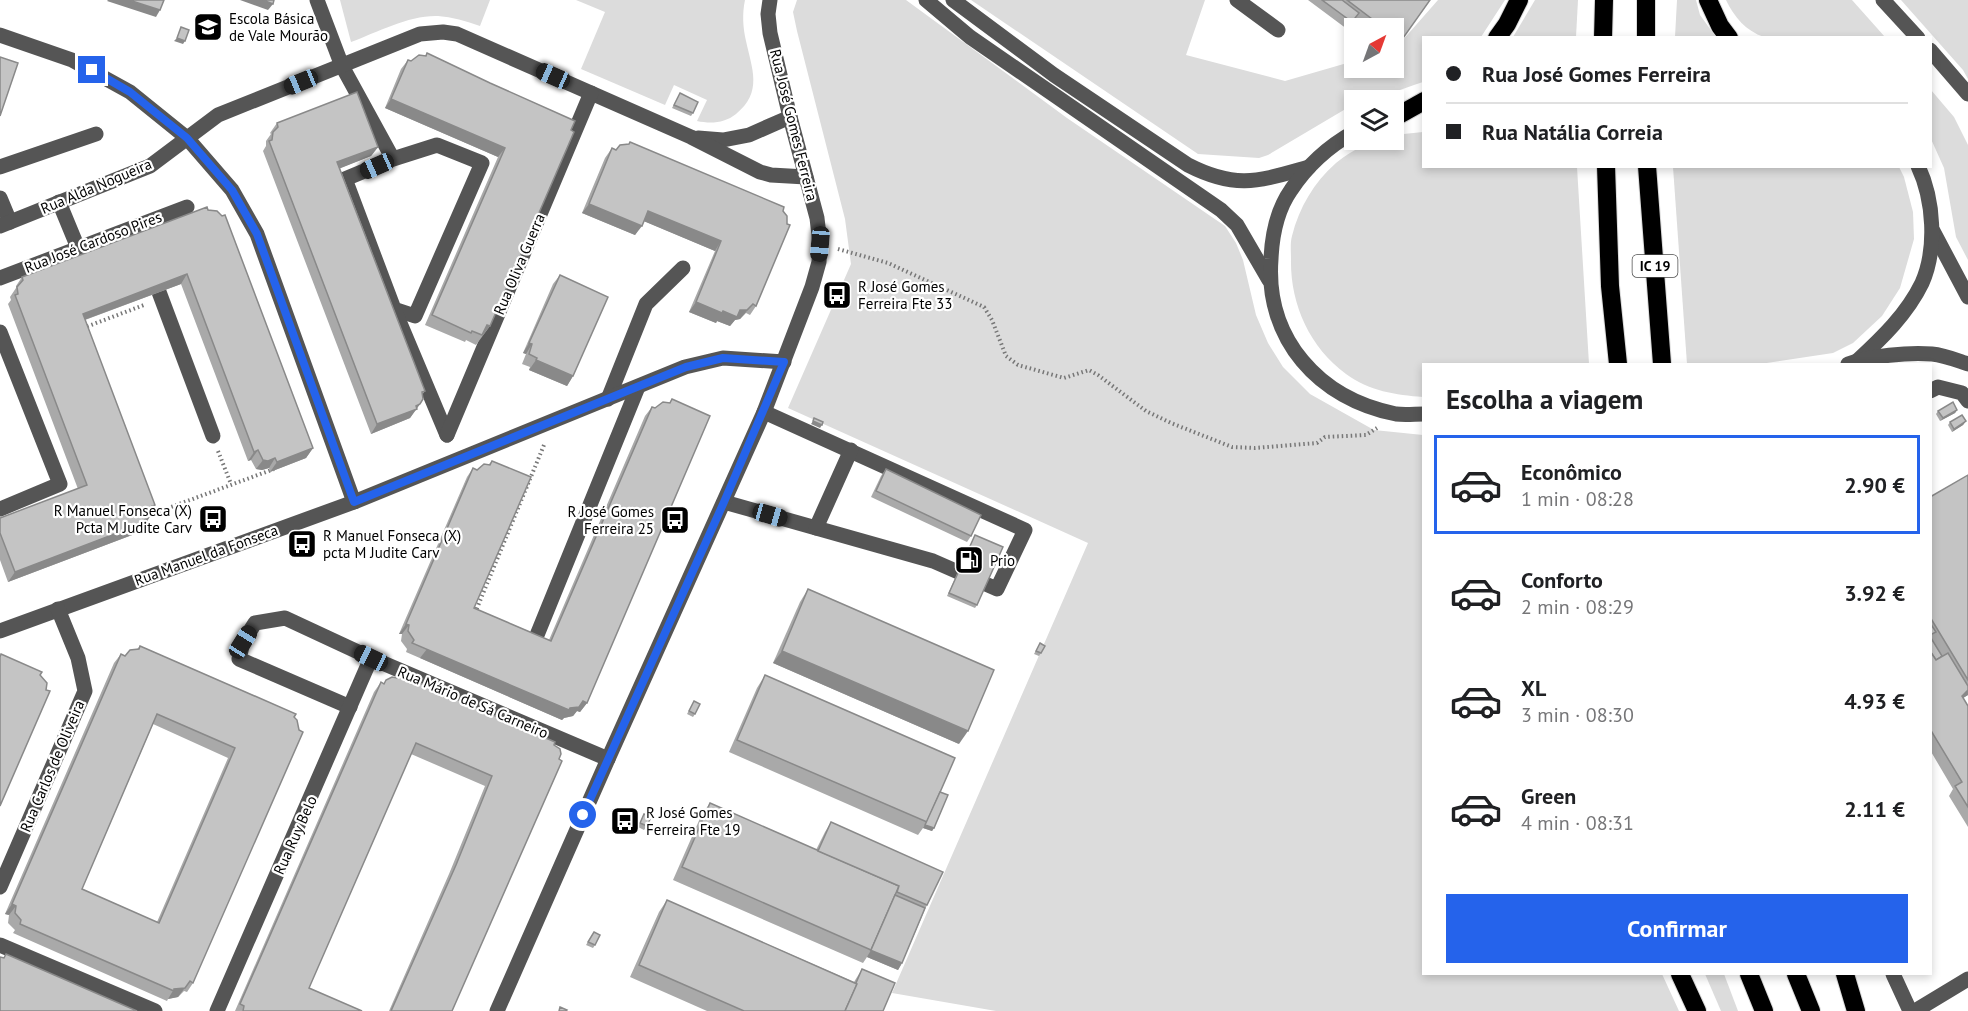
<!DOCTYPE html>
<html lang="pt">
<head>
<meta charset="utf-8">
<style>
  :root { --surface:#fff; --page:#f6f6f6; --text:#202124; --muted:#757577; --line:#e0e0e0; --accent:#2563eb }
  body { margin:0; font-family:"PT Sans",sans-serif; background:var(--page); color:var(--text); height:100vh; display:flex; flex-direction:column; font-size:22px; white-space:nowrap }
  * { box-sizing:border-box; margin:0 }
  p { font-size:20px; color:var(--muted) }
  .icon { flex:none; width:33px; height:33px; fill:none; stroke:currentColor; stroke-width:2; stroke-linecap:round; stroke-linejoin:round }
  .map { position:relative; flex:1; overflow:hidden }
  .panel { position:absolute; left:1422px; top:363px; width:510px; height:612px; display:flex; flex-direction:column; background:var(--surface); border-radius:0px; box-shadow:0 3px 9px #0003 }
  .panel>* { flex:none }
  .top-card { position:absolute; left:1422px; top:36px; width:510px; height:132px; border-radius:0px; box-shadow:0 3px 9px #0003; display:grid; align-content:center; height:132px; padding:0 24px; background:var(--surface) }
  .needle { width:39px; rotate:41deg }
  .tools { position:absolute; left:1344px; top:18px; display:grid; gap:12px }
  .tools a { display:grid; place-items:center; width:60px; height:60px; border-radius:0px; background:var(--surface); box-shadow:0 3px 9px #0003; font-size:30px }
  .end { position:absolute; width:27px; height:27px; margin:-14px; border:8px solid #2563eb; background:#fff; box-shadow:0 0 0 3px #fff }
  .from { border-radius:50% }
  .car { position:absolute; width:18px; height:36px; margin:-18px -9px; border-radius:8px; box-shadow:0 0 4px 2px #0007; background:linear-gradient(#222 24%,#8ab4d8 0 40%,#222 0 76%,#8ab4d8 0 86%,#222 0) }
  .top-card b { display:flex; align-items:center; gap:21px; height:57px; font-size:22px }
  .top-card b+b { border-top:2px solid var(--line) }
  .top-card i { width:15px; height:15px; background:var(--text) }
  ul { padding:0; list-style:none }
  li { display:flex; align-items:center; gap:18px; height:99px; margin:0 12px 9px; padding:0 12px; border:3px solid transparent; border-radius:0px }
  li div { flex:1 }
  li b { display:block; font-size:22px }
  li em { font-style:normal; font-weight:800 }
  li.on { border-color:var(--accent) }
  li>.icon { width:54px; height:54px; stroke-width:1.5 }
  h2 { padding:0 24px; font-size:27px; line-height:72px }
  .action { display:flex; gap:12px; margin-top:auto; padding:12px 24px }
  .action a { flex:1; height:69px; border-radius:0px; background:var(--accent); color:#fff; font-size:24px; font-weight:800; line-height:69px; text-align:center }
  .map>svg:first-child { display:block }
  .green { fill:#dcdcdc }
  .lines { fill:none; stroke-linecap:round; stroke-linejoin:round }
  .highway-casing { stroke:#dbdbdb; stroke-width:20 }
  .path { stroke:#777; stroke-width:4; stroke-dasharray:1.5 3; stroke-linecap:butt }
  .minor { stroke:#555; stroke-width:15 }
  .highway { stroke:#000; stroke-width:18 }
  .wall { fill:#a9a9a9; fill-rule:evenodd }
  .shaded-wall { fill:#898989 }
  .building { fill:#c4c4c4; stroke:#898989; stroke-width:1.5; fill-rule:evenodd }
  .route { stroke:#2563eb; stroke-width:8 }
  .labels { text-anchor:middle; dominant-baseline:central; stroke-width:4.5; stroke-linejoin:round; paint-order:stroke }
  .shield { fill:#fff; stroke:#4c4c4c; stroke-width:1.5 }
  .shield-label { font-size:14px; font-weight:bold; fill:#000 }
  .poi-label { font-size:15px; fill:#000; stroke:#fff; text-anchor:start }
  .street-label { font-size:15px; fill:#000; stroke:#fff }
</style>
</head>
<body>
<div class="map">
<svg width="1968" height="1011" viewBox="0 0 1968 1011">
  <rect width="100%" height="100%" fill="#fff"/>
  <!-- green -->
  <g class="green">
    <path d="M340 0H490L480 26C466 21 452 17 438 16 409 15 378 32 351 42Z"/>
    <path d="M576 0H745C742 14 743 28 746 41 752 69 763 92 736 114 725 123 711 124 697 121L707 100 674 85 665 105 581 69 605 12Z"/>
    <polygon points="797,0 906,0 1067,118 1225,226 1236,243 1243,260 1256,315 1268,343 1283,367 1310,394 1374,430 1423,435 1424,974 1662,974 1679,1011 996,1011 892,993 1088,543 788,408 851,264 845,219 797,31 793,12"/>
    <path d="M971 0H1205L1186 55 1285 81 1354 61V68H1394V50L1438 0H1505L1481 37 1424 38 1423 82C1401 89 1378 100 1354 100V104L1268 155 1259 158 1198 154Z"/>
    <polygon points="1535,0 1578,0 1576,37 1513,37"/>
    <polygon points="1677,0 1696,0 1700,15 1716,37 1675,37"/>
    <path d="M1726 0H1852L1885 37H1764C1746 31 1734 17 1726 0Z"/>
    <polygon points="1901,0 1968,0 1968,79 1963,70"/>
    <polygon points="1931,90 1954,117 1968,145 1968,260 1956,237 1944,168 1931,139"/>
    <path d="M1423 132 1424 166 1577 167 1589 364H1424L1423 397C1396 395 1369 391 1346 374 1309 347 1290 303 1291 259 1291 252 1290 243 1292 236 1299 208 1314 182 1336 163 1353 149 1372 140 1394 140V135Z"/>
    <polygon points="1673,167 1899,167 1904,177 1913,212 1914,239 1900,288 1882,316 1853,343 1833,353 1760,364 1687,364"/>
    <polygon points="1705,974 1724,974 1738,1011 1721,1011"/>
  </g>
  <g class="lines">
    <!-- highway casing -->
    <g class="highway-casing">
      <g id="highway">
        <polyline points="1708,0 1720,26 1729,38"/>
        <polyline points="1497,38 1507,24 1519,0"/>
        <polyline points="1603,38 1604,0"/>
        <polyline points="1646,38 1646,0"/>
        <polyline points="1399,115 1424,101"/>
        <polyline points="1606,166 1610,286 1618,364"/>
        <polyline points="1647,166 1662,364"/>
        <polyline points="1680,974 1697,1011"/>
        <polyline points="1749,974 1764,1011"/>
        <polyline points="1796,974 1811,1011"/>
        <polyline points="1845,974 1856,1011"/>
      </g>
    </g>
    <!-- path -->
    <g class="path">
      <polyline points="838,249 888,263 984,307 992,320 1006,356 1018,365 1064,378 1089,370 1098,375 1146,411 1171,423 1232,447 1255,448 1317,443 1325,437 1366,435 1377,428"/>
      <polyline points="83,328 144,305"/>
      <polyline points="218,451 231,484"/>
      <polyline points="150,508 152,514 274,469"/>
      <polyline points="475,613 544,445"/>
    </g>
    <!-- minor -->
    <g class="minor">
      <polyline points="317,0 342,66 393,159 345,179 394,309 415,316 482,163 437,145 393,159"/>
      <polyline points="926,0 970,37 1221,210 1237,225 1269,280"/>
      <path d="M953 0 1054 75 1188 165C1237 190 1259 181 1309 167"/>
      <polyline points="1237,0 1278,30"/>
      <polyline points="1883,0 1918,38"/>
      <polyline points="0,35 72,60 130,92 187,138 232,190 257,234 354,502"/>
      <polyline points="1930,50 1968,94"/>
      <path d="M1354 132C1329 146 1307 166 1291 190 1277 210 1272 236 1271 259 1265 339 1319 399 1396 414 1405 415 1415 414 1424 414"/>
      <polyline points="698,138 723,140 749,135 790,117"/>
      <polyline points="0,167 96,134"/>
      <polyline points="0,198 10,222"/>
      <polyline points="59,202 78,248"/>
      <polyline points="0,226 150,166 218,115 420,34 443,32 457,34 691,137 760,172 771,175 806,177"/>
      <polyline points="1933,231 1968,297"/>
      <polyline points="0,278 187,207"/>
      <polyline points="159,292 213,436"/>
      <polyline points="394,309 447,435"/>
      <polyline points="0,332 60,484 0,509"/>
      <path d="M1857 361C1882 338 1907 314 1922 283 1937 249 1934 200 1918 166"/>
      <path d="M1848 364C1870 356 1908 352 1932 354 1944 355 1956 360 1968 364"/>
      <polyline points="1930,391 1938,387 1962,393 1968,401"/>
      <polyline points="608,399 646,304 683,268"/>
      <polyline points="447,435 591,93"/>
      <polyline points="724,502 933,561 997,589 1025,530 764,412"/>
      <polyline points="816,528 851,450"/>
      <polyline points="0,631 354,502 685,367 723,358 784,362"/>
      <polyline points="535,640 638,387"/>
      <polyline points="350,707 239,659 243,642 255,623 285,618 371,658 608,759"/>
      <polyline points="0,887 85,691 78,658 58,609"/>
      <polyline points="0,945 155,1011"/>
      <polyline points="1893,974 1910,1011"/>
      <polyline points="217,1011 371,658"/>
      <polyline points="497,1011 608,759 764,412 812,287 819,262 820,244 817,218 790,117 770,33 768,14 770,0"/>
      <polyline points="1915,1011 1968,979"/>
    </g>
    <!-- highway -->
    <use href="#highway" class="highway"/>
  </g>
  <!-- wall -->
  <g class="wall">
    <polygon points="1308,0 1430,0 1394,50 1394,28 1365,28 1354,20 1347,29"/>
    <polygon points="427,53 490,83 575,121 490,326 476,345 466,340 465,342 425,325 498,157 385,108 401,69 408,60 411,61 425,56"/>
    <polygon points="680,93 693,113 691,116 672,108"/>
    <polygon points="277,123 378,147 371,156 340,168 425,391 422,395 420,404 410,418 371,434 263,151 266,146 266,141 271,134 270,133"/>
    <polygon points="612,148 784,207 756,306 750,315 746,313 740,319 735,320 730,326 717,321 716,323 689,312 715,251 644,221 635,235 582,213 605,158"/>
    <polygon points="207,207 313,448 306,458 270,472 269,468 262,470 256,469 251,460 248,461 181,284 85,320 151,510 151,515 140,532 8,582 0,560 0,518 78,489 8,304 11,300 10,297 16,288 16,286 22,277"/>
    <polygon points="560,275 573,376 567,386 529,370 530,367 522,364 526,354 523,353 553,284"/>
    <polygon points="672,399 587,703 580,712 577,711 573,716 564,718 562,720 406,652 407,649 401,641 402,634 399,634 467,477 473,468 477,470 489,464 492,461 474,608 549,640 645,416 652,407 655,408 669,403"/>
    <polygon points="1957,410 1955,413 1940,421 1936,414 1938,411"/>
    <polygon points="1966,421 1963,425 1952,432 1948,425 1950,422"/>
    <polygon points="886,469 971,536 967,542 871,497 881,476"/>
    <polygon points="1968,475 1968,695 1963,698 1968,706 1968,827 1949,796 1953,789 1930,750 1930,497"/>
    <polygon points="975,535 977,605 975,608 947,596"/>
    <polygon points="808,589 959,744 773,663 800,602"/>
    <polygon points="1040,643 1041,653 1039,656 1034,654"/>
    <path d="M140 646 296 714 193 983 187 992 184 991 178 997 168 999 167 1001 13 933 15 930 8 923 9 915 5 914 114 663 121 654 125 656 137 649ZM153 724 228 758 157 922 82 889Z"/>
    <polygon points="399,674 555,742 452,1011 389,1011 449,874 485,786 411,754 309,988 362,1011 235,1011 374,692 381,682 384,683 397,678"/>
    <polygon points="765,675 940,792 934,828 932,831 923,828 918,835 729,752 757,688"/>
    <polygon points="694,701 695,714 693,717 687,714"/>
    <polygon points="710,803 816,850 825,832 831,822 927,905 902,963 898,970 867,957 863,963 673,880 701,816"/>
    <polygon points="644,814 647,826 644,830 638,827"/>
    <polygon points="667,900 854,982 862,969 883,1011 707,1011 630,977 659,912"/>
    <polygon points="592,935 595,945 593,948 586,945"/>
  </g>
  <!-- shaded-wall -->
  <g class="shaded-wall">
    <polygon points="108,0 129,0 160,10 156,17 107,1"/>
    <polygon points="240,0 263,0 273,4 268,10"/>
    <polygon points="177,38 185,41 183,44 174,41"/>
    <polygon points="391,99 505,148 498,157 385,108"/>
    <polygon points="378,147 371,156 331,172 337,162"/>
    <polygon points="589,204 642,226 635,235 582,213"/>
    <polygon points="648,211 721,241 715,251 641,220"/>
    <polygon points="187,274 181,284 76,323 83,314"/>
    <polygon points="696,302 723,311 740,310 753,304 740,319 735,320 730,326 717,321 716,323 689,312"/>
    <polygon points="487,325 490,326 483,335 480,334"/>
    <polygon points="529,343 532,344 526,354 523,353"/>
    <polygon points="536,360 573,376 567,386 529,370"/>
    <polygon points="420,404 410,418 371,434 377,424"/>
    <polygon points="1957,410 1955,413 1940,421 1943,418"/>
    <polygon points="813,421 822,425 820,428 811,424"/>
    <polygon points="1966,421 1963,425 1952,432 1954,429"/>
    <polygon points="313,448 306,458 270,472 277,462"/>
    <polygon points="258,450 251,460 248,461 254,452"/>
    <polygon points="275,458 269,468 262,470 256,469 263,460"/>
    <polygon points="151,515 140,532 8,582 15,572 145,519"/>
    <polygon points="406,624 409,625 402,634 399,634"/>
    <polygon points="427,649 570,708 583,701 587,703 580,712 577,711 573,716 564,718 562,720 420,658"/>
    <polygon points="782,651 968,731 959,744 773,663"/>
    <polygon points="1968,690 1968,695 1963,698 1962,696"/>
    <polygon points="925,825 934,828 932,831 923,828"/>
    <polygon points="12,904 16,906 9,915 5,914"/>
    <polygon points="871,950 902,963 898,970 867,957"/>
    <polygon points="190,981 178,997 168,999 174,989"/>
  </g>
  <!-- building -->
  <g class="building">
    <polygon points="129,0 164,0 160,10"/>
    <polygon points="263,0 274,0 273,4"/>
    <polygon points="1322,0 1342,0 1359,13 1352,22"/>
    <polygon points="1347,0 1430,0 1401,41 1394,35 1394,28 1384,28"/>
    <polygon points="181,27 189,30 185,41 177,38"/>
    <polygon points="427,53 490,83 575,121 571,130 574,132 519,259 490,326 487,325 482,335 472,331 471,333 432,315 505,148 391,99 408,60 411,61 419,55 426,56"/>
    <polygon points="0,57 18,63 0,116"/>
    <polygon points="357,92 378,147 337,162 425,391 422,392 423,399 420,404 416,406 417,409 377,424 269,141 272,140 273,132 278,127 277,123"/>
    <polygon points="680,93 698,102 693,113 674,105"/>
    <polygon points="630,142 784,207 783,211 787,216 787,224 790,225 756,306 753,304 747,310 740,310 737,317 723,311 722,313 696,302 721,241 648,211 642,226 589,204 612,148 616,150 620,145 629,144"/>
    <polygon points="207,207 208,210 217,211 222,216 225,215 313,448 277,462 275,458 268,461 263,460 258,450 254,452 187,274 83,314 155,505 152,506 151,515 145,519 146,522 15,572 0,533 0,518 87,485 15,295 18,294 17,287 23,280 22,277"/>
    <polygon points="560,275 608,297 573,376 536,360 537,358 529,354 532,344 529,343"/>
    <polygon points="672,399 710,416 587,703 583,701 579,707 570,708 569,710 412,643 414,640 408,631 409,625 406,624 473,468 477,470 484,464 490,465 492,461 531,477 474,608 551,641 652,407 655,408 663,402 670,403"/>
    <polygon points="1953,402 1957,410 1943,418 1938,411"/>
    <polygon points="1962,415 1966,421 1954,429 1950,422"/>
    <polygon points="814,418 823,422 822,425 813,421"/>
    <polygon points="886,469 981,515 971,536 876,491"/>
    <polygon points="1968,475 1968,680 1930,617 1930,497"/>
    <polygon points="975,535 1003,547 977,605 949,593"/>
    <polygon points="808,589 994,670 968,731 782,651"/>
    <polygon points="1930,623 1936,632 1930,635"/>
    <polygon points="1931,638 1942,656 1936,660 1930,651"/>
    <polygon points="1040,643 1045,646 1041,653 1036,651"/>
    <path d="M140 646 296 714 294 717 297 720 299 730 303 732 193 983 190 981 185 988 174 989V991L20 924 21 920 15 913 16 906 12 904 121 654 125 656 130 650 139 649ZM157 714 235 748 159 923 82 889Z"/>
    <polygon points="1930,651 1936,660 1948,653 1968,686 1968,690 1962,696 1968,706 1968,807 1955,786 1962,782 1930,729"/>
    <polygon points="1,654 42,672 40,675 47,683 46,690 50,691 0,806 0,657"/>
    <polygon points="399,674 555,742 554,745 560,749 561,754 559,759 562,761 452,1011 391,1011 456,865 492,776 416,743 309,988 362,1011 243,1011 244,1006 240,1004 381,682 384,684 386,680 392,677 397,678"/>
    <polygon points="765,675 955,758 927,822 737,740"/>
    <polygon points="694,701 700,704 695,714 689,711"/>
    <polygon points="940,792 948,795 934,828 925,825"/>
    <polygon points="710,803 899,886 871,950 682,867"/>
    <polygon points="644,814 651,817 647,826 640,823"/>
    <polygon points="831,822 943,872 927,905 897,892 899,886 818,851"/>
    <polygon points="895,895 925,908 902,963 870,950 871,950"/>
    <polygon points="667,900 857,984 845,1011 744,1011 639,965"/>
    <polygon points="594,932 600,935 595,945 588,942"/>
    <polygon points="6,954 137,1011 0,1011 0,957 4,958"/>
    <polygon points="862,969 895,983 883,1011 845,1011 857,984 856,983"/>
    <polygon points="560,1007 567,1010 566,1011 559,1011"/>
  </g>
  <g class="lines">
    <!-- route -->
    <polyline class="route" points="92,70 130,92 187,138 232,190 257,234 354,502 686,367 723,358 784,362 724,502 583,815"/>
  </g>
  <!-- icons -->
  <defs>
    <g id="school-square" transform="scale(1.5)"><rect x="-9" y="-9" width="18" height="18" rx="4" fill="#000" stroke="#fff"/><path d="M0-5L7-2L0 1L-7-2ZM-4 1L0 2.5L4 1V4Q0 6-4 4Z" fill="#fff"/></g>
    <g id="bus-square" transform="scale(1.5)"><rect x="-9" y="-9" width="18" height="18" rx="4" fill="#000" stroke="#fff"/><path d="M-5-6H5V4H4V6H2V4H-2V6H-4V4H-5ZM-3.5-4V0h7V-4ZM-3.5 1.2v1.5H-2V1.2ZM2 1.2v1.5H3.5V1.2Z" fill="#fff"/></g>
    <g id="fuel-square" transform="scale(1.5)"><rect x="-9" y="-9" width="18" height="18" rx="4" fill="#000" stroke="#fff"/><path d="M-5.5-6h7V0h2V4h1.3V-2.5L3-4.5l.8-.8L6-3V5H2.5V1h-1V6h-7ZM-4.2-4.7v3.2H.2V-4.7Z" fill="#fff"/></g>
  </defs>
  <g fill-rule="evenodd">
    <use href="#school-square" x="208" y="27"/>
    <use href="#bus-square" x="837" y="295"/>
    <use href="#bus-square" x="213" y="519"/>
    <use href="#bus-square" x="675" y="520"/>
    <use href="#bus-square" x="302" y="544"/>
    <use href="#fuel-square" x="969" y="560"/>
    <use href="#bus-square" x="625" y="821"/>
  </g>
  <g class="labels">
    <!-- shield labels -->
    <rect class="shield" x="1632.5" y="255" width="45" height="22" rx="4.5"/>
    <g class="shield-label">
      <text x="1655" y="266">IC 19</text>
    </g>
    <!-- poi labels -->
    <g class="poi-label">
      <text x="229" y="18">Escola Básica<tspan x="229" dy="17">de Vale Mourão</tspan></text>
      <text x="858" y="286">R José Gomes<tspan x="858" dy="17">Ferreira Fte 33</tspan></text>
      <text x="192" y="510" text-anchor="end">R Manuel Fonseca (X)<tspan x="192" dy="17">Pcta M Judite Carv</tspan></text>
      <text x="654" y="511" text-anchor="end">R José Gomes<tspan x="654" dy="17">Ferreira 25</tspan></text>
      <text x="323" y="535">R Manuel Fonseca (X)<tspan x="323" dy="17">pcta M Judite Carv</tspan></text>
      <text x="990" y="560">Prio</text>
      <text x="646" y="812">R José Gomes<tspan x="646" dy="17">Ferreira Fte 19</tspan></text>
    </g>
    <!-- street labels -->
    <g class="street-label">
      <text transform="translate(794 125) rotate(76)">Rua José Gomes Ferreira</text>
      <text transform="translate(96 186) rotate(-23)">Rua Alda Nogueira</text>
      <text transform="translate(93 242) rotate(-21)">Rua José Cardoso Pires</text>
      <text transform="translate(519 264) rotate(-67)">Rua Oliva Guerra</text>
      <text transform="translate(206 555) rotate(-20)">Rua Manuel da Fonseca</text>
      <text transform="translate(473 702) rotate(23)">Rua Mário de Sá Carneiro</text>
      <text transform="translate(52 766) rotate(-67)">Rua Carlos de Oliveira</text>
      <text transform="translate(295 835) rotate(-66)">Rua Ruy Belo</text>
    </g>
  </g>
</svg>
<div class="tools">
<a><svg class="needle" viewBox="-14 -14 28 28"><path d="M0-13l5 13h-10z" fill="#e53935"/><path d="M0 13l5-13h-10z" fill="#757577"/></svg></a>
<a><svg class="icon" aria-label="layers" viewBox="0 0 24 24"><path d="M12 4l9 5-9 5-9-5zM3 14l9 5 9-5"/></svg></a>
</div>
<i class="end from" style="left:583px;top:815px"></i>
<i class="end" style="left:92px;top:70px"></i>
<i class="car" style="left:553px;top:76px;rotate:294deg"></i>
<i class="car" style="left:301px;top:82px;rotate:248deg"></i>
<i class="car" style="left:377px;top:166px;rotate:246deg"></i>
<i class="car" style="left:820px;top:244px;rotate:185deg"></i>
<i class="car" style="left:770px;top:515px;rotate:106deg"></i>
<i class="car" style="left:243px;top:642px;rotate:32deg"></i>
<i class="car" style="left:371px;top:658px;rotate:295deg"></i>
<div class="top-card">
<b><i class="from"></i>Rua José Gomes Ferreira</b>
<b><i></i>Rua Natália Correia</b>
</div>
<section class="panel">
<h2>Escolha a viagem</h2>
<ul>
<li class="on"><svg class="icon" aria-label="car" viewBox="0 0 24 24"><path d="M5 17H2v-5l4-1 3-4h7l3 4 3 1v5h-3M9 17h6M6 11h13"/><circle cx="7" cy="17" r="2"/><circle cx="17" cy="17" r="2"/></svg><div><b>Econômico</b><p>1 min · 08:28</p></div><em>2.90 €</em></li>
<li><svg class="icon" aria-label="car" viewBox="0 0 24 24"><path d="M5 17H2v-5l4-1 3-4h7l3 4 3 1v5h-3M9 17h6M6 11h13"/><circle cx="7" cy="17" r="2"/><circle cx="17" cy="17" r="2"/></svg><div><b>Conforto</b><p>2 min · 08:29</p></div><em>3.92 €</em></li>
<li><svg class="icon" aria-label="car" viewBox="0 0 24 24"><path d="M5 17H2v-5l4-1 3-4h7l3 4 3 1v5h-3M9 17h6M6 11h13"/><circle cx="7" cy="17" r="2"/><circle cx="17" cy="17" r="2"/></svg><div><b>XL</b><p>3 min · 08:30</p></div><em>4.93 €</em></li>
<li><svg class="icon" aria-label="car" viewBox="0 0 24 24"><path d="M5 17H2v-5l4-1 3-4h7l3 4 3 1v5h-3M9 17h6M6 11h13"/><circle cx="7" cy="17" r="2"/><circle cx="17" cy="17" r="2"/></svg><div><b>Green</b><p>4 min · 08:31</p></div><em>2.11 €</em></li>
</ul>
<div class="action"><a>Confirmar</a></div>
</section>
</div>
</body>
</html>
